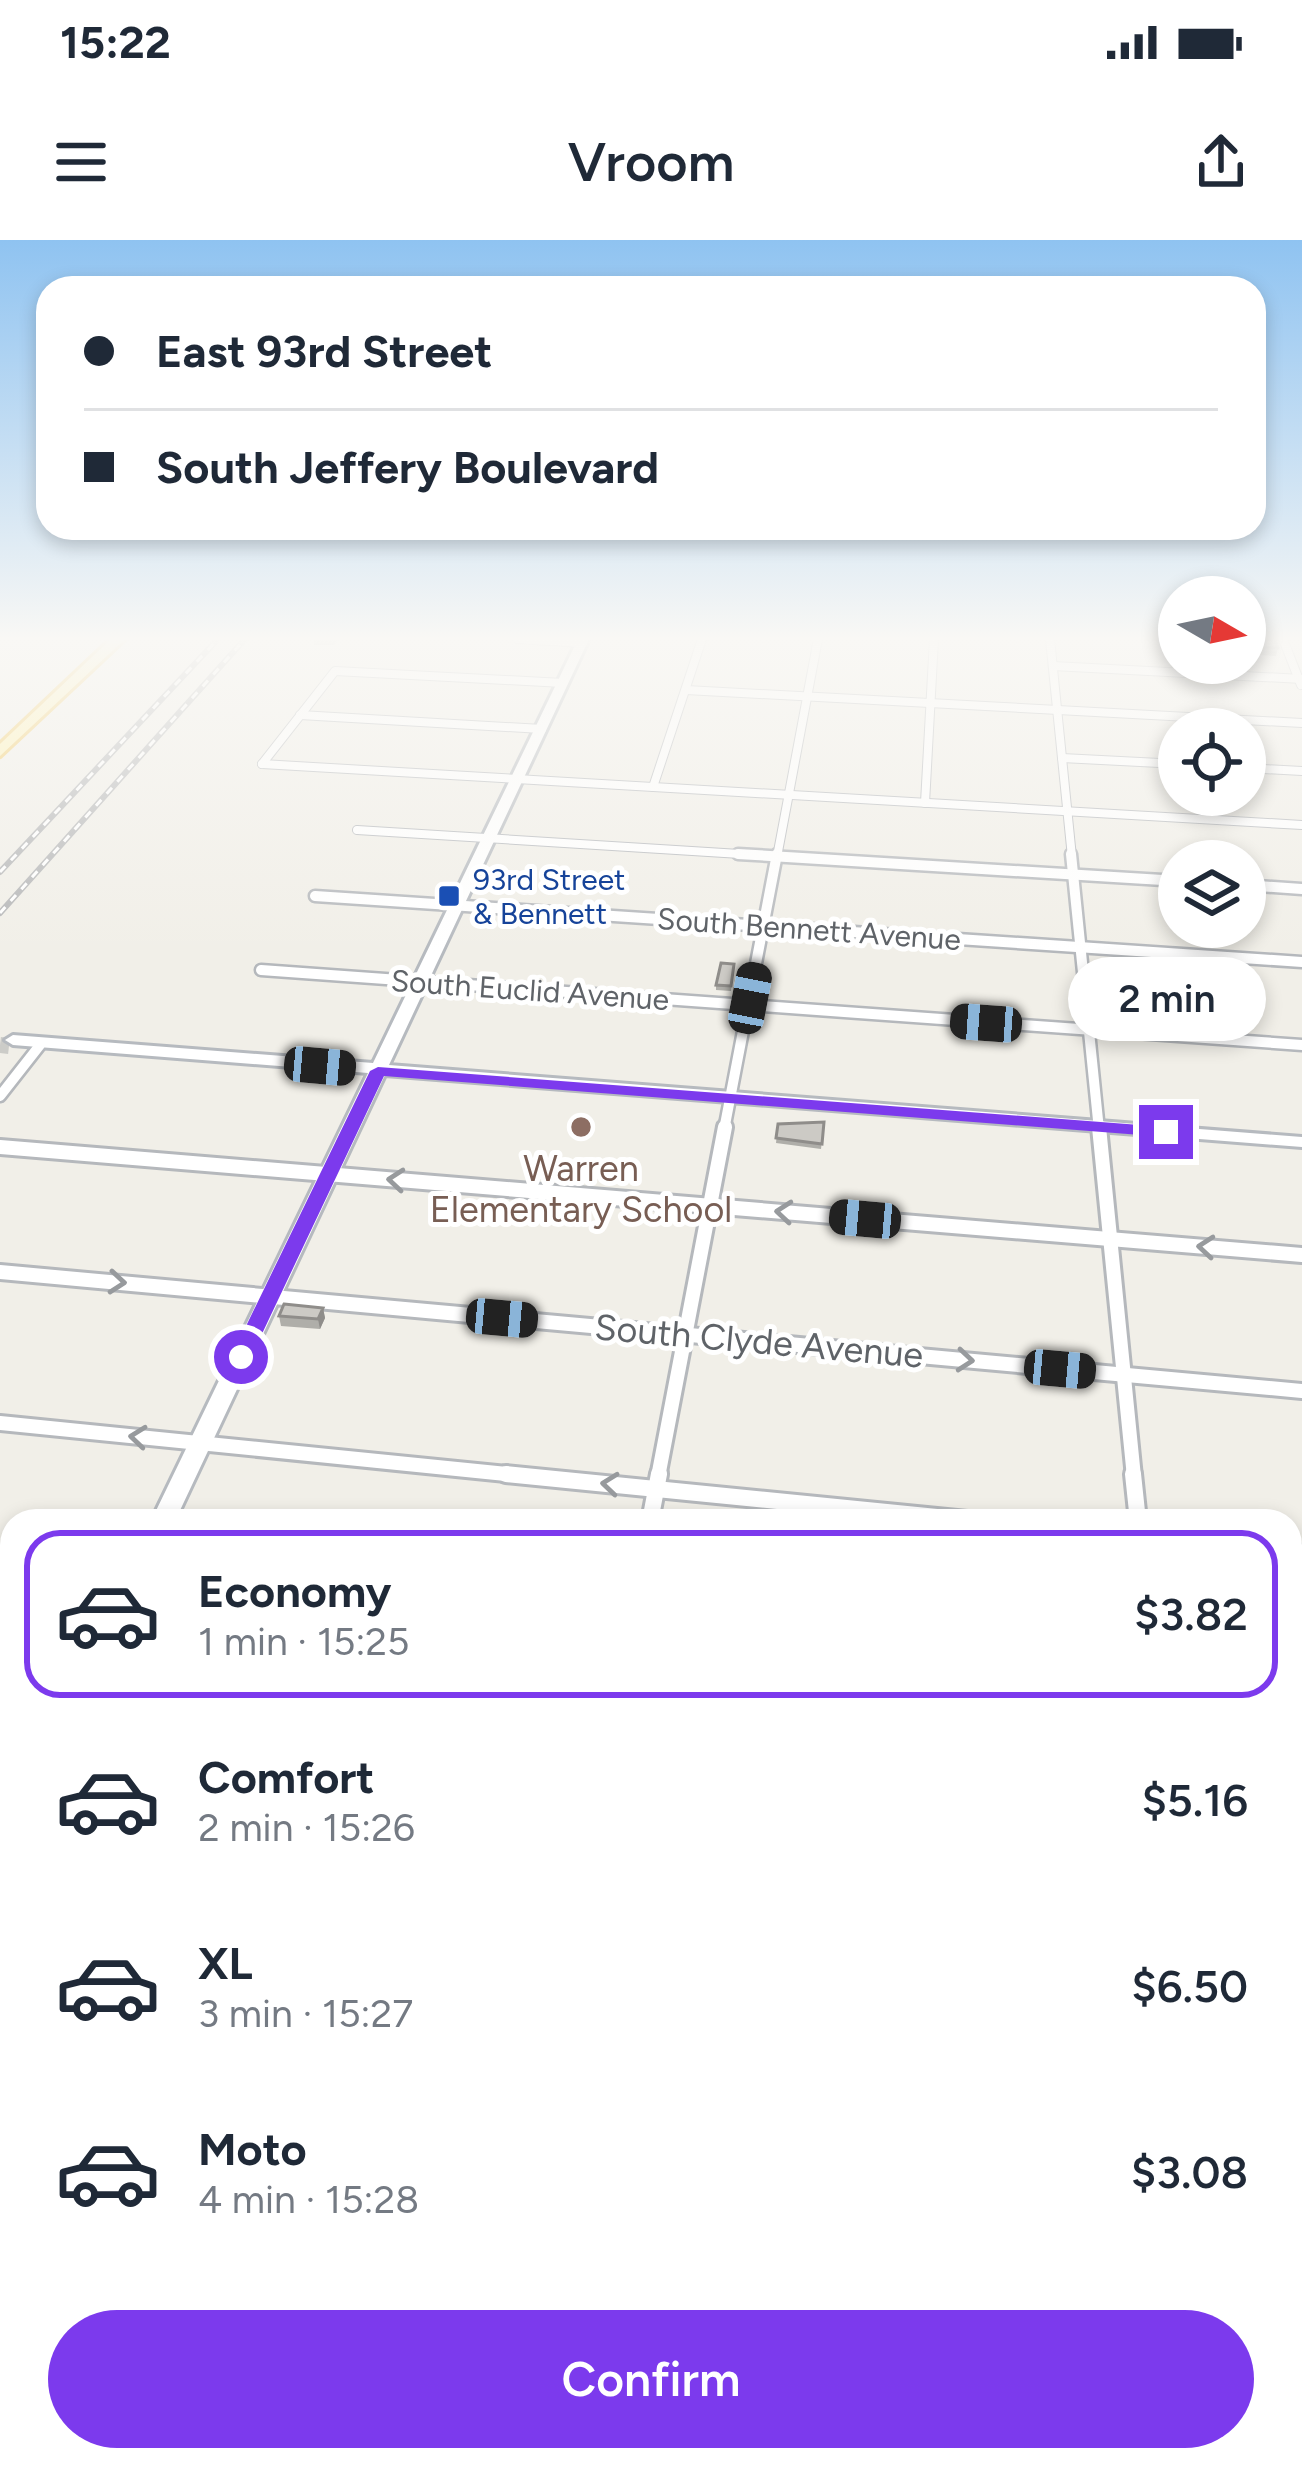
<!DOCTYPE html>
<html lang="en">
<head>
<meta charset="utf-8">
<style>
  :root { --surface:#fff; --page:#f6f6f7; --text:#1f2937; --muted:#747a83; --line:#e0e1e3; --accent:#7c3aed }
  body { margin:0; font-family:Figtree,sans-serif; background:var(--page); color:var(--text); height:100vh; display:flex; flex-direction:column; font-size:45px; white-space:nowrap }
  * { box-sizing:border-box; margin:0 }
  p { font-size:39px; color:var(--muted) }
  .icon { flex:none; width:66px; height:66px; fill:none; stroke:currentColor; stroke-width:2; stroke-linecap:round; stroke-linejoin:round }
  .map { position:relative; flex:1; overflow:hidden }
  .sheet { position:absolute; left:0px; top:1269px; width:1302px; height:963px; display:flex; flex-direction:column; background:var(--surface); border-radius:36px 36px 0 0; box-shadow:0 6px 18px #0003 }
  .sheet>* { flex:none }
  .top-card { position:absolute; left:36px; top:36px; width:1230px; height:264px; border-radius:36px; box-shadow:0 6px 18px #0003; display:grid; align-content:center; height:264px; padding:0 48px; background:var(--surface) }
  .needle { width:78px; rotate:99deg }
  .controls { position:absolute; left:1158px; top:336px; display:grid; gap:24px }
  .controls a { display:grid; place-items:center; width:108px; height:108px; border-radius:50%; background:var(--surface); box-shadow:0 6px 18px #0003; font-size:60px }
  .end { position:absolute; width:54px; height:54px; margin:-27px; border:15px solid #7c3aed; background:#fff; box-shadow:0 0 0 6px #fff }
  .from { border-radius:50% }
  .bubble { position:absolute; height:84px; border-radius:42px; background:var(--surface); box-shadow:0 6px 18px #0003; font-size:39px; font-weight:600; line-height:84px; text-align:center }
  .car { position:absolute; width:36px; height:72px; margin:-36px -18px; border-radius:15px; box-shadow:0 0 9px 3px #0007; background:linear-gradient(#222 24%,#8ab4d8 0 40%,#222 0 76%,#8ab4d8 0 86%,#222 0) }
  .top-card b { display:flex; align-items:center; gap:42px; height:114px; font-size:45px }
  .top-card b+b { border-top:3px solid var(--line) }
  .top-card i { width:30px; height:30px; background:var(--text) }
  ul { padding:21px 0 0; list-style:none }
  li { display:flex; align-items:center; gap:36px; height:168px; margin:0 24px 18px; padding:0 24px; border:6px solid transparent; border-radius:36px }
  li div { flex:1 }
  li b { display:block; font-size:45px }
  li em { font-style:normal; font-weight:600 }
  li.on { border-color:var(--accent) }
  li>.icon { width:108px; height:108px; stroke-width:1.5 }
  .button { display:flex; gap:24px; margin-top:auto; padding:24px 48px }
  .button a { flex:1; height:138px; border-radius:72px; background:var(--accent); color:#fff; font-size:48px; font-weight:600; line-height:138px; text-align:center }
  .status { display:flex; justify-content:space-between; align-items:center; height:84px; padding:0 60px; background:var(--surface); direction:ltr }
  .status svg { height:33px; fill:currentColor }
  header { display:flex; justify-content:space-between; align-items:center; height:156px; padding:0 48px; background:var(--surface); font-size:54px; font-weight:600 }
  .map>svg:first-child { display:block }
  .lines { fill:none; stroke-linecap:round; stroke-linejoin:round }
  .secondary-tunnel { stroke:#ccccc8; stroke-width:16; stroke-dasharray:16 8; stroke-linecap:butt }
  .street-far4-casing { stroke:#b5b8bc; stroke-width:10 }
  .street-far3-casing { stroke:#b5b8bc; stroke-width:15 }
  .street-far2-casing { stroke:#b5b8bc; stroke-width:20 }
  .street-far1-casing { stroke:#b5b8bc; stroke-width:22 }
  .street-casing { stroke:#b5b8bc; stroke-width:27 }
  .secondary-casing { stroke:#b6babf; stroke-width:6 }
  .primary-casing { stroke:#f2c960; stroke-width:6 }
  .street-far4 { stroke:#fff; stroke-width:8 }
  .street-far3 { stroke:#fff; stroke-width:10 }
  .street-far2 { stroke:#fff; stroke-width:14 }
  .street-far1 { stroke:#fff; stroke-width:16 }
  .street { stroke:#fff; stroke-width:21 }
  .secondary { fill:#fff; fill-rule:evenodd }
  .primary { fill:#fff2af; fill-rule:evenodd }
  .rail-casing { stroke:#b6b7b8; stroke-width:6 }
  .rail { stroke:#fff; stroke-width:3; stroke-dasharray:8; stroke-linecap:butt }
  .wall { fill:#afaea9 }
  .shaded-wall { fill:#8f8d8a }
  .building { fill:#cccac5; stroke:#8f8d8a; stroke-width:3 }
  .oneway { stroke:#979a9d }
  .route { fill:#7c3aed }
  .transit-dot { fill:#1a4fb4; stroke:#fff; stroke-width:4.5 }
  .education-dot { fill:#8d6e63; stroke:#fff; stroke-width:4.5 }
  .labels { text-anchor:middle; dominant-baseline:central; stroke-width:10; stroke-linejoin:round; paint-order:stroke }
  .far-transit-label { font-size:30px; fill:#164399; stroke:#fff; text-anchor:start }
  .far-street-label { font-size:30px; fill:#5f6368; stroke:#fff }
  .education-label { font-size:36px; fill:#785e54; stroke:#fff }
  .street-label { font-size:36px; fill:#5f6368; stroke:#fff }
</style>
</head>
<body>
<div class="status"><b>15:22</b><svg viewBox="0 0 49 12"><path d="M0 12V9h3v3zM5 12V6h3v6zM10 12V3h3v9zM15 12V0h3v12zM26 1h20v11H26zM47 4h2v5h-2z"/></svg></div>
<header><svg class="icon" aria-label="menu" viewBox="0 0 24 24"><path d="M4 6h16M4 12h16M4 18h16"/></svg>Vroom<svg class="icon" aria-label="share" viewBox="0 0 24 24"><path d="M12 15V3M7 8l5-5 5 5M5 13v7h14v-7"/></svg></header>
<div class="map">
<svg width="1302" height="2231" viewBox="0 0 1302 2231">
  <rect width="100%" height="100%" fill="#f1efe8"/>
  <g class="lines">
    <!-- secondary-tunnel -->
    <polyline class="secondary-tunnel" points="0,805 9,806"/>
    <!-- street-far4 casing -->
    <g class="street-far4-casing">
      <g id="street-far4">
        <polyline points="518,399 583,403"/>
        <polyline points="1050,399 1072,617"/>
        <polyline points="1283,399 1301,445"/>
        <polyline points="1053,426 1302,439"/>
        <polyline points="686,450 1302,483"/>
        <polyline points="300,475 542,489"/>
        <polyline points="1062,518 1179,524"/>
        <polyline points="262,524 1302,585"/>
        <polyline points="262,524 335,431 563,443"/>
        <polyline points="1245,528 1302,531"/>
        <polyline points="653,547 702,399"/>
        <polyline points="925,563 934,399"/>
        <polyline points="357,590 787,617"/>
        <polyline points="777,617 818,399"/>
      </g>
    </g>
    <!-- street-far3 casing -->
    <g class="street-far3-casing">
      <g id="street-far3">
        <polyline points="738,614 1179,641"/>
        <polyline points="1071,614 1099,890"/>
        <polyline points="1245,645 1302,649"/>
        <polyline points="315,656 1302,722"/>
        <polyline points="261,730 1302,805"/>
        <polyline points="0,856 40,805"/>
        <polyline points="724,890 777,614"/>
      </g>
    </g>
    <!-- street-far2 casing -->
    <g class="street-far2-casing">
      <g id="street-far2">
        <polyline points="1099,887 1134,1237"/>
        <polyline points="0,907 1302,1015"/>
        <polyline points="0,1032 1302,1151"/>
        <polyline points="0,1183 536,1237"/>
        <polyline points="658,1237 725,887"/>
      </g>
    </g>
    <!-- street-far1 casing -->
    <g class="street-far1-casing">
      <g id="street-far1">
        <polyline points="506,1234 977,1281"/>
        <polyline points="1133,1234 1138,1281"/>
        <polyline points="650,1281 659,1234"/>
        <polyline points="1290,1312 1302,1314"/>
        <polyline points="0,1370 12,1371"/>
        <polyline points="1290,1514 1302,1516"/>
      </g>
    </g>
    <!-- street casing -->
    <g class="street-casing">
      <g id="street">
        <polyline points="1290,1771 1302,1773"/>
        <polyline points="1290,2100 1302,2102"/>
        <polyline points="1232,2220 1233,2231"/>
        <polyline points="86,2231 89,2220"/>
        <polyline points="470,2231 472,2220"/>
      </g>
    </g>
    <!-- secondary casing -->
    <g class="secondary-casing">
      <g id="secondary">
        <polygon points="578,399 589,399 389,825 1302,897 1302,907 385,835 175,1281 151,1281 368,833 13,805 5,800 13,795 373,823"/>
        <polygon points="12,1584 12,1626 0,1634 0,1592 2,1587"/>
      </g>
    </g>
    <!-- primary casing -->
    <g class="primary-casing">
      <polygon id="primary" points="111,399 125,399 0,516 0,504"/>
    </g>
    <!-- street-far4 -->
    <use href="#street-far4" class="street-far4"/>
    <!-- street-far3 -->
    <use href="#street-far3" class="street-far3"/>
    <!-- street-far2 -->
    <use href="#street-far2" class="street-far2"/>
    <!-- street-far1 -->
    <use href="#street-far1" class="street-far1"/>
    <!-- street -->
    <use href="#street" class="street"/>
    <!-- secondary -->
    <use href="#secondary" class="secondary"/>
    <!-- primary -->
    <use href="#primary" class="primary"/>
    <!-- rail casing -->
    <g class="rail-casing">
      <g id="rail">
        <polyline points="0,632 218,399"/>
        <polyline points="0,673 245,399"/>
      </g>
    </g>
    <!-- rail -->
    <use href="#rail" class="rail"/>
  </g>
  <!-- wall -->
  <g class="wall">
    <polygon points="314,399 339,399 334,405 314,405"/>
    <polygon points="1245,399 1278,408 1276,416 1245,414"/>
    <polygon points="734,724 731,751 716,750 716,745"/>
    <polygon points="824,882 821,909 776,903 778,884"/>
    <polygon points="323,1068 325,1078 320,1089 281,1086 279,1076"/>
  </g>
  <!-- shaded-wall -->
  <g class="shaded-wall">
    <polygon points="323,1068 325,1078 320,1089 318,1079"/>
    <polygon points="29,2220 54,2220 50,2231 25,2231"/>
  </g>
  <!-- building -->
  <g class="building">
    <polygon points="1245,399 1275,399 1278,408 1245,407"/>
    <polygon points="721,723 734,724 731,746 716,745"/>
    <polygon points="824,882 822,904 776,898 778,884"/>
    <polygon points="284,1064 323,1068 318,1079 279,1076"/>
    <polygon points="0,2008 12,2010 12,2220 29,2220 25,2231 0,2231"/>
  </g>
  <!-- one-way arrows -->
  <defs><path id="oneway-chevron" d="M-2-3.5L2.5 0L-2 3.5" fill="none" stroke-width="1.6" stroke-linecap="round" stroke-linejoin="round" transform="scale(3)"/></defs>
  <g class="oneway">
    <use href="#oneway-chevron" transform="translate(396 940) rotate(-175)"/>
    <use href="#oneway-chevron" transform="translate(784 972) rotate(-175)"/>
    <use href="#oneway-chevron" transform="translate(1206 1007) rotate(-175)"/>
    <use href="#oneway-chevron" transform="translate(117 1042) rotate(5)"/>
    <use href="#oneway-chevron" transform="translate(965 1120) rotate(5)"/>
    <use href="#oneway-chevron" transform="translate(138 1197) rotate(-174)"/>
    <use href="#oneway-chevron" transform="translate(610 1244) rotate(-174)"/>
  </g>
  <!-- sky -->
  <linearGradient id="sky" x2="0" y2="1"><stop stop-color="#8fc3f1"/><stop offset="0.56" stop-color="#f9f8f5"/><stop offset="1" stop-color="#f9f8f5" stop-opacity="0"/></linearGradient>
  <rect width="1302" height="712" fill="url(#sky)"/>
  <!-- route -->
  <polygon class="route" points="378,827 1166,887 1174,892 1166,897 384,836 251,1117 248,1122 234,1122 231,1117 370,831"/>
  <!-- markers -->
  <rect class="transit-dot" x="437" y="644" width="24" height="24" rx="6"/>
  <circle class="education-dot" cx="581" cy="887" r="12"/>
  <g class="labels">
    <!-- far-transit labels -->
    <g class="far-transit-label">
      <text x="473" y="639">93rd Street<tspan x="473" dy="34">&amp; Bennett</tspan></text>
    </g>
    <!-- far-street labels -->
    <g class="far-street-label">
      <text transform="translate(809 689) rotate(4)">South Bennett Avenue</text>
      <text transform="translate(530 750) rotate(4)">South Euclid Avenue</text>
    </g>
    <!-- education labels -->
    <g class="education-label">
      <text x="581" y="928">Warren<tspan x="581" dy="41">Elementary School</tspan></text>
    </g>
    <!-- street labels -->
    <g class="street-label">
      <text transform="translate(759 1101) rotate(5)">South Clyde Avenue</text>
    </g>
  </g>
</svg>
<div class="controls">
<a><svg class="needle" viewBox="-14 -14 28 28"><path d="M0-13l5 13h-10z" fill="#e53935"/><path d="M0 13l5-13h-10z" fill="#747a83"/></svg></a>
<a><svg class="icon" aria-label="locate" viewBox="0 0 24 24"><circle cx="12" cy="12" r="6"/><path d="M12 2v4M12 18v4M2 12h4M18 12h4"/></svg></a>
<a><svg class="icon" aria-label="layers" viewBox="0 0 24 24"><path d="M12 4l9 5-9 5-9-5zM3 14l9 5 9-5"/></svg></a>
</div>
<i class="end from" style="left:241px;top:1117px"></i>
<i class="end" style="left:1166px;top:892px"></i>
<div class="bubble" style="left:1068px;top:717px;width:198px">2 min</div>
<i class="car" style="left:750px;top:758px;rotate:11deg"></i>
<i class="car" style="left:986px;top:783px;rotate:274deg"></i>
<i class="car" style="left:320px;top:826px;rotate:95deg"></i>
<i class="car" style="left:865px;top:979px;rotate:275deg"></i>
<i class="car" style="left:502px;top:1078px;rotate:95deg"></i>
<i class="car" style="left:1060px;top:1129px;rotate:95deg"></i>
<div class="top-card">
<b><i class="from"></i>East 93rd Street</b>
<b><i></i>South Jeffery Boulevard</b>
</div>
<section class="sheet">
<ul>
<li class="on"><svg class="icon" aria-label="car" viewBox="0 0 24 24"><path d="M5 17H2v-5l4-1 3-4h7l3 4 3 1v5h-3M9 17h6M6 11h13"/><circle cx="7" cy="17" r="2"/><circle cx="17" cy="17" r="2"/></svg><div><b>Economy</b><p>1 min · 15:25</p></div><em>$3.82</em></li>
<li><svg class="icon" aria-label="car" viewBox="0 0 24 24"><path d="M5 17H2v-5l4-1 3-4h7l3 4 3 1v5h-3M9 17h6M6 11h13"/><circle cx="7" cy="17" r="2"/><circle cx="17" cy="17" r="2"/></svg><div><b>Comfort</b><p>2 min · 15:26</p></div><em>$5.16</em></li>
<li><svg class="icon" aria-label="car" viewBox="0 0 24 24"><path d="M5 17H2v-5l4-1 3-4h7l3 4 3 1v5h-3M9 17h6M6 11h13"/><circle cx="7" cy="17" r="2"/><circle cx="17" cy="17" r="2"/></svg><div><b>XL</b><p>3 min · 15:27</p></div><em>$6.50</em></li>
<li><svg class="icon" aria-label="car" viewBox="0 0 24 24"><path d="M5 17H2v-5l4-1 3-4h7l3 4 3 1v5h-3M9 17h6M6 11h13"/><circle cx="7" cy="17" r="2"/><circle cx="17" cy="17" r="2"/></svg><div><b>Moto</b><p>4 min · 15:28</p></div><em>$3.08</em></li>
</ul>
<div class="button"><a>Confirm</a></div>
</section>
</div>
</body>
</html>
